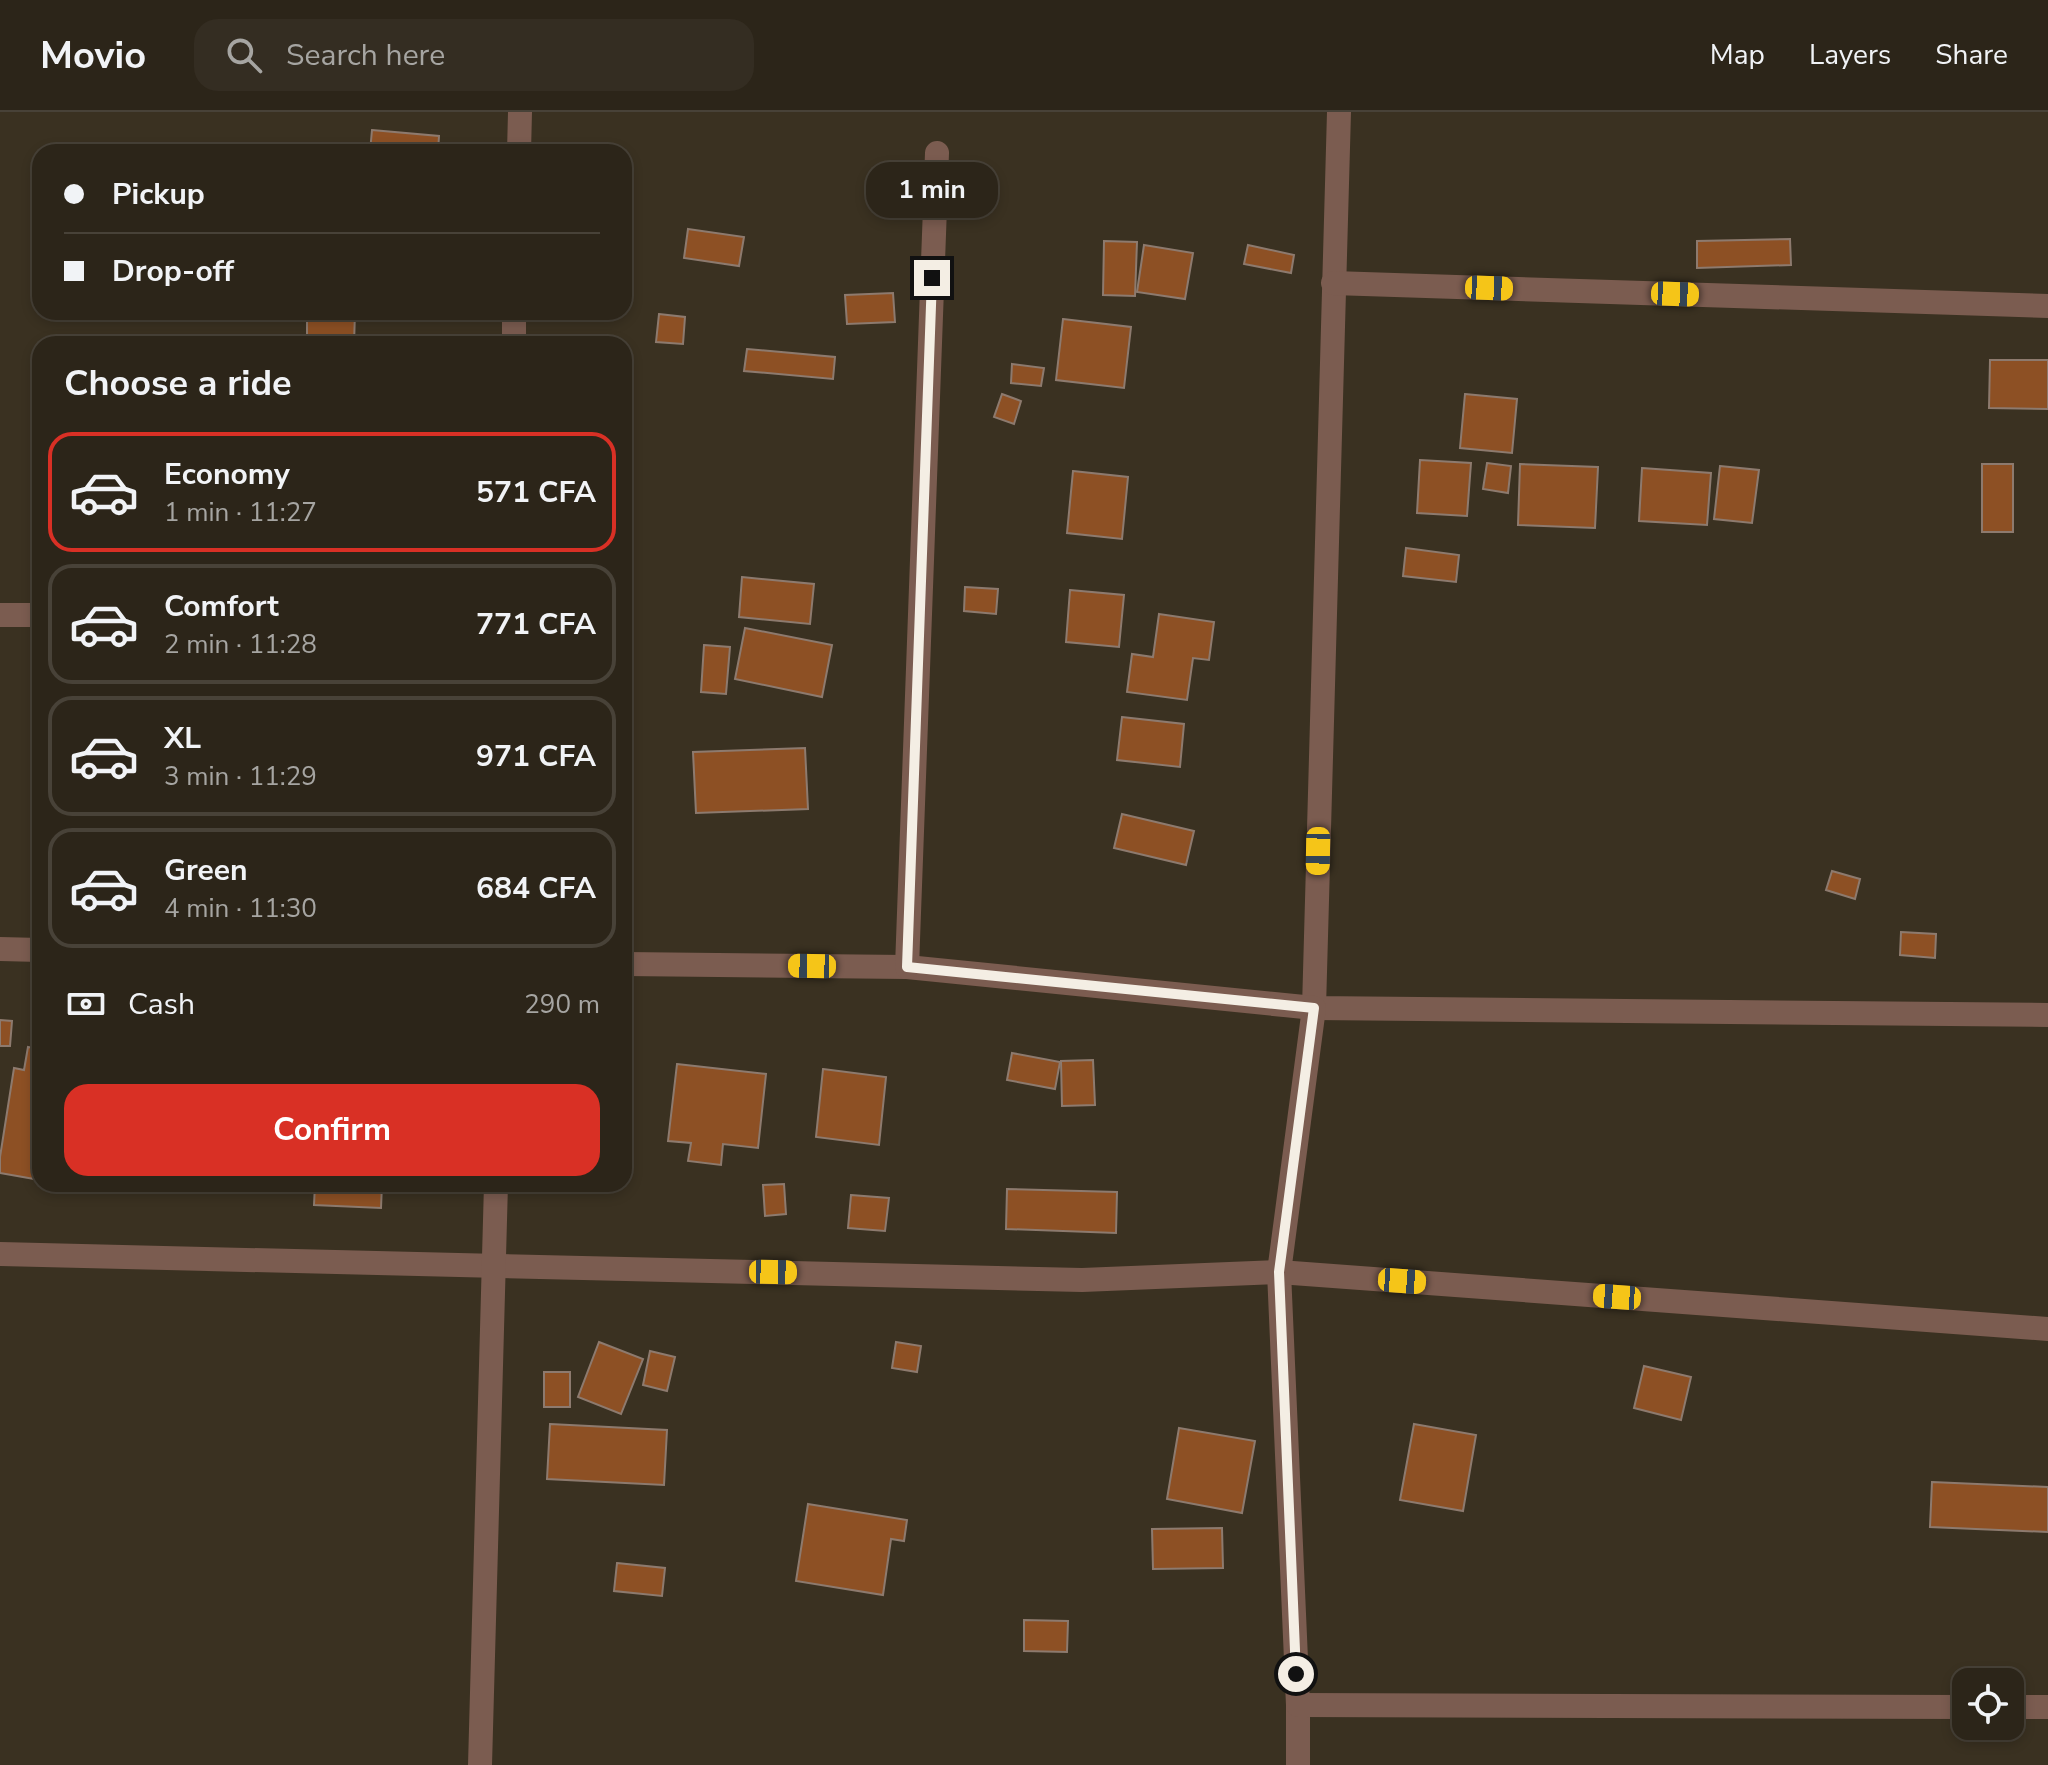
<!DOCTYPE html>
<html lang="en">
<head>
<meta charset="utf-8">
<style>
  :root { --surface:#2c2519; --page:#342d22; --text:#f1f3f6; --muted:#a6a5a2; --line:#484238; --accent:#d93025 }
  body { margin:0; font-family:"Nunito Sans",sans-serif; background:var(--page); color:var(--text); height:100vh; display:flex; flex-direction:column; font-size:30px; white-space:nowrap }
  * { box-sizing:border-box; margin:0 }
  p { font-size:26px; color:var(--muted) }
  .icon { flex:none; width:44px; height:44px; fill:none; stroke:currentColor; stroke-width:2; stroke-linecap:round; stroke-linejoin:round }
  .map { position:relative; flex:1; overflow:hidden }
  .panel { position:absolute; left:32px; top:224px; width:600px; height:856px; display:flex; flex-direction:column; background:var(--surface); border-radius:24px; box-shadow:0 4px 12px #0003,0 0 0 2px var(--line) }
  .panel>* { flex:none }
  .banner { position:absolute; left:32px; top:32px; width:600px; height:176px; border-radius:24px; box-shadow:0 4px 12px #0003,0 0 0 2px var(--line); display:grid; align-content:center; height:176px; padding:0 32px; background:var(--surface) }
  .buttons { position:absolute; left:1952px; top:1556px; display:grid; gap:16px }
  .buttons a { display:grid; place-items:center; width:72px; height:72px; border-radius:16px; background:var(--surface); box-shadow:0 4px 12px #0003,0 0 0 2px var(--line); font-size:40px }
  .end { position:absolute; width:36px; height:36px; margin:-18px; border:10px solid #f4eee4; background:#111; box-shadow:0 0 0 4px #111 }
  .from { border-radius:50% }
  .bubble { position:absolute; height:56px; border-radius:24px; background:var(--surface); box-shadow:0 4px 12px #0003,0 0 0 2px var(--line); font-size:26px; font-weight:700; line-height:56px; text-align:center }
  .car { position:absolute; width:24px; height:48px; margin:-24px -12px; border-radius:10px; box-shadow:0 0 6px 2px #0007; background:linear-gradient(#f5c518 24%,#345 0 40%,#f5c518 0 76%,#345 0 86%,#f5c518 0) }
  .banner b { display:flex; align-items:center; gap:28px; height:76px; font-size:30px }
  .banner b+b { border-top:2px solid var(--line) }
  .banner i { width:20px; height:20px; background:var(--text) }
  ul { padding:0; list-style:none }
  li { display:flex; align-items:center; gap:24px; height:120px; margin:0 16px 12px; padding:0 16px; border:4px solid var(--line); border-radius:24px }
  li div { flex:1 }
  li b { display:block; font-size:30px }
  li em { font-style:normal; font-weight:700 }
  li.active { border-color:var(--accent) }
  li>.icon { width:72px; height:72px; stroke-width:1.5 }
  h2 { padding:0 32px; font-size:36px; line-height:96px }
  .pay { display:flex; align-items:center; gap:20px; height:88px; padding:0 32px; font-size:30px }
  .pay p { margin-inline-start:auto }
  .primary-button { display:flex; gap:16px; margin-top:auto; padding:16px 32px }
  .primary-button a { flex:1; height:92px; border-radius:24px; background:var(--accent); color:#fff; font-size:32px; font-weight:700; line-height:92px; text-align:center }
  header { display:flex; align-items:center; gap:48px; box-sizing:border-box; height:112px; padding:0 40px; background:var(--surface); border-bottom:2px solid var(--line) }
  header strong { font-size:38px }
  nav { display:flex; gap:44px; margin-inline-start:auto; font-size:28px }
  .search { width:560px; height:72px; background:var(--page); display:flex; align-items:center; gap:20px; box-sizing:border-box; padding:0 28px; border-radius:24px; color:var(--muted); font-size:30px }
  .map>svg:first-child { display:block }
  .building { fill:#8d5024; stroke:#8d7a6e; stroke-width:2 }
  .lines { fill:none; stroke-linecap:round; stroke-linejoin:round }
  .minor { stroke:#7b5c50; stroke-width:24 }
  .route { stroke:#f4eee4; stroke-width:10 }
</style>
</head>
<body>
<header>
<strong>Movio</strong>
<div class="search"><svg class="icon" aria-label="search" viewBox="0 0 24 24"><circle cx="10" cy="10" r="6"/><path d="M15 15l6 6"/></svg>Search here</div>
<nav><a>Map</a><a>Layers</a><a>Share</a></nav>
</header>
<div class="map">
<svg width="2048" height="1653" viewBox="0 0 2048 1653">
  <rect width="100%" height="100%" fill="#3a3121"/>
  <!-- building -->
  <g class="building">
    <polygon points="372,18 439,24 438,40 370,40"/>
    <polygon points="688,117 744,125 739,154 684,146"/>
    <polygon points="1790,127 1791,153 1697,156 1697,129"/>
    <polygon points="1104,129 1137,130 1135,184 1103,183"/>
    <polygon points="1144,133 1193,141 1185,187 1137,180"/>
    <polygon points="1248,133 1294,143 1291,161 1244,152"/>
    <polygon points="893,181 895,210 847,212 845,183"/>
    <polygon points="307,200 355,200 354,232 307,232"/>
    <polygon points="659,202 685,205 683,232 656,230"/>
    <polygon points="1063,207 1131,215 1124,276 1056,268"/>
    <polygon points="747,237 835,245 833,267 744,259"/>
    <polygon points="1990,248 2048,248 2048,297 1989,296"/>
    <polygon points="1012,252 1044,256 1041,274 1011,271"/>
    <polygon points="1002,282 1021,289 1014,312 994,305"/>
    <polygon points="1465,282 1517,287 1512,341 1460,336"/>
    <polygon points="1420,348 1471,351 1467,404 1417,401"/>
    <polygon points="1487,351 1511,354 1508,381 1483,377"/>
    <polygon points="1520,352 1598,355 1595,416 1518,413"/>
    <rect x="1982" y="352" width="31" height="68"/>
    <polygon points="1720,354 1759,358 1752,411 1714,407"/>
    <polygon points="1642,356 1711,361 1707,413 1639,409"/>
    <polygon points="1073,359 1128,365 1122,427 1067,421"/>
    <polygon points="1406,436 1459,443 1456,470 1403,464"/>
    <polygon points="742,465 814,472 810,512 739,505"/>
    <polygon points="965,475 998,477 996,502 964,499"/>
    <polygon points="1070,478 1124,483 1119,535 1066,530"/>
    <polygon points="1159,502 1214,510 1209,548 1193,546 1187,588 1127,580 1132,542 1153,545"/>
    <polygon points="745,516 832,533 822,585 735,567"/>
    <polygon points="704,533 730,535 726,582 701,580"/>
    <polygon points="1122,605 1184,612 1180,655 1117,648"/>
    <polygon points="805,636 808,697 696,701 693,640"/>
    <polygon points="1122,702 1194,719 1186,753 1114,736"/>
    <polygon points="1832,759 1860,767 1855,787 1826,778"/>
    <polygon points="1901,820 1936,822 1935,846 1900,843"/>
    <polygon points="0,908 12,909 10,934 0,934"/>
    <polygon points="28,935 40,937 40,1068 0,1061 0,1045 14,956 24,958"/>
    <polygon points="1012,941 1060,950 1055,977 1007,968"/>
    <polygon points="1093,948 1095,993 1062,994 1061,949"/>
    <polygon points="677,952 766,962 758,1036 723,1032 721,1053 688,1049 691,1031 668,1029"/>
    <polygon points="823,957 886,965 879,1033 816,1025"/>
    <polygon points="315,1072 382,1072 381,1096 314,1093"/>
    <polygon points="784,1072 786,1102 765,1104 763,1073"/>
    <polygon points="1007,1077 1117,1080 1116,1121 1006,1117"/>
    <polygon points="851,1083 889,1086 885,1119 848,1116"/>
    <polygon points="599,1230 643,1247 621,1302 578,1285"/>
    <polygon points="896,1230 921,1234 917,1260 892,1256"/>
    <polygon points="650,1239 675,1245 667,1279 643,1273"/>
    <polygon points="1644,1254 1691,1265 1681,1308 1634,1296"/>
    <rect x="544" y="1260" width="26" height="35"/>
    <polygon points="550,1312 667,1318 664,1373 547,1367"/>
    <polygon points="1414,1312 1476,1323 1463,1399 1400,1388"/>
    <polygon points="1179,1316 1255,1329 1242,1401 1167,1387"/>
    <polygon points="1932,1370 2048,1375 2048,1420 1930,1415"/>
    <polygon points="808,1392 907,1408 904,1429 891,1427 883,1483 796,1469"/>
    <polygon points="1222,1416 1223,1456 1153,1457 1152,1417"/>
    <polygon points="617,1451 665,1456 662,1484 614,1479"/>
    <polygon points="1024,1508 1068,1509 1067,1540 1024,1539"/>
  </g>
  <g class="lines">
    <!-- minor -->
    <g class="minor">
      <polyline points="1339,0 1314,896 2048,903"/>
      <polyline points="519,40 520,0"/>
      <polyline points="1333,171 2048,194"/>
      <polyline points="514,232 514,200"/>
      <polyline points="0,503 40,503"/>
      <polyline points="0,837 40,838"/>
      <polyline points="624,852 907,855 1314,896 1279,1160 1298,1593 1298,1653"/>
      <polyline points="907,855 937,41"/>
      <polyline points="0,1142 1082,1168 1279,1160 2048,1217"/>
      <polyline points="1298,1593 1966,1595"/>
      <polyline points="2010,1595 2048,1595"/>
      <polyline points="480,1653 496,1072"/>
    </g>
  </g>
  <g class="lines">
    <!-- route -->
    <polyline class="route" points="932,166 907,855 1314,896 1279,1160 1296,1562"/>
  </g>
</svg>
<div class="buttons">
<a><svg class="icon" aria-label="locate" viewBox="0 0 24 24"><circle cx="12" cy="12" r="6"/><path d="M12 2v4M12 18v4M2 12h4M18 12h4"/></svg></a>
</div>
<i class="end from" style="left:1296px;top:1562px"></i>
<i class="end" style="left:932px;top:166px"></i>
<div class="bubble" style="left:866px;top:50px;width:132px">1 min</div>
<i class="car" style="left:1489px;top:176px;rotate:92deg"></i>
<i class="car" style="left:1675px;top:182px;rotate:92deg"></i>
<i class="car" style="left:1318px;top:739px;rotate:181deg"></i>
<i class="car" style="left:812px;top:854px;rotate:271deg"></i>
<i class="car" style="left:773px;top:1160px;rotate:91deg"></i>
<i class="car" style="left:1402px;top:1169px;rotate:94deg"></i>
<i class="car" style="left:1617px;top:1185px;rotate:274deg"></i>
<div class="banner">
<b><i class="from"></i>Pickup</b>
<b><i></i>Drop-off</b>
</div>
<section class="panel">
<h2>Choose a ride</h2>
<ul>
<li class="active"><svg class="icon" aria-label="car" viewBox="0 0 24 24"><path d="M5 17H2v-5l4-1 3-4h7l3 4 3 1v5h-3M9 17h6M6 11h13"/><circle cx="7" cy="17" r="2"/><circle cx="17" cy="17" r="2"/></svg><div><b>Economy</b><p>1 min · 11:27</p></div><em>571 CFA</em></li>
<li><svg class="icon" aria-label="car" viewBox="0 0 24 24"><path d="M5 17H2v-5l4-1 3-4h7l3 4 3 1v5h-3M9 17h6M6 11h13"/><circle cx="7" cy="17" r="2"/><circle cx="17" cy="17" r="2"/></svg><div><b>Comfort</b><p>2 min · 11:28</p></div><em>771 CFA</em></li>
<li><svg class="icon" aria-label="car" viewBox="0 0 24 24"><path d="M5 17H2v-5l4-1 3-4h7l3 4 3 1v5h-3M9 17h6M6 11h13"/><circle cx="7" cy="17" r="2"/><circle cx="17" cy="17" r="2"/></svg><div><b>XL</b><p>3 min · 11:29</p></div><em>971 CFA</em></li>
<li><svg class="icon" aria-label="car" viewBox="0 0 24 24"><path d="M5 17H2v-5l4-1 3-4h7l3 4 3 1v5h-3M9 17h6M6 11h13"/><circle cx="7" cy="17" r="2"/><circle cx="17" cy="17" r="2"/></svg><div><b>Green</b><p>4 min · 11:30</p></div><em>684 CFA</em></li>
</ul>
<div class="pay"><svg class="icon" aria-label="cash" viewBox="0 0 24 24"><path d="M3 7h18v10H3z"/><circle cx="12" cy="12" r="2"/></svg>Cash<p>290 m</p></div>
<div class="primary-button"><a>Confirm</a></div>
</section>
</div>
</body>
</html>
